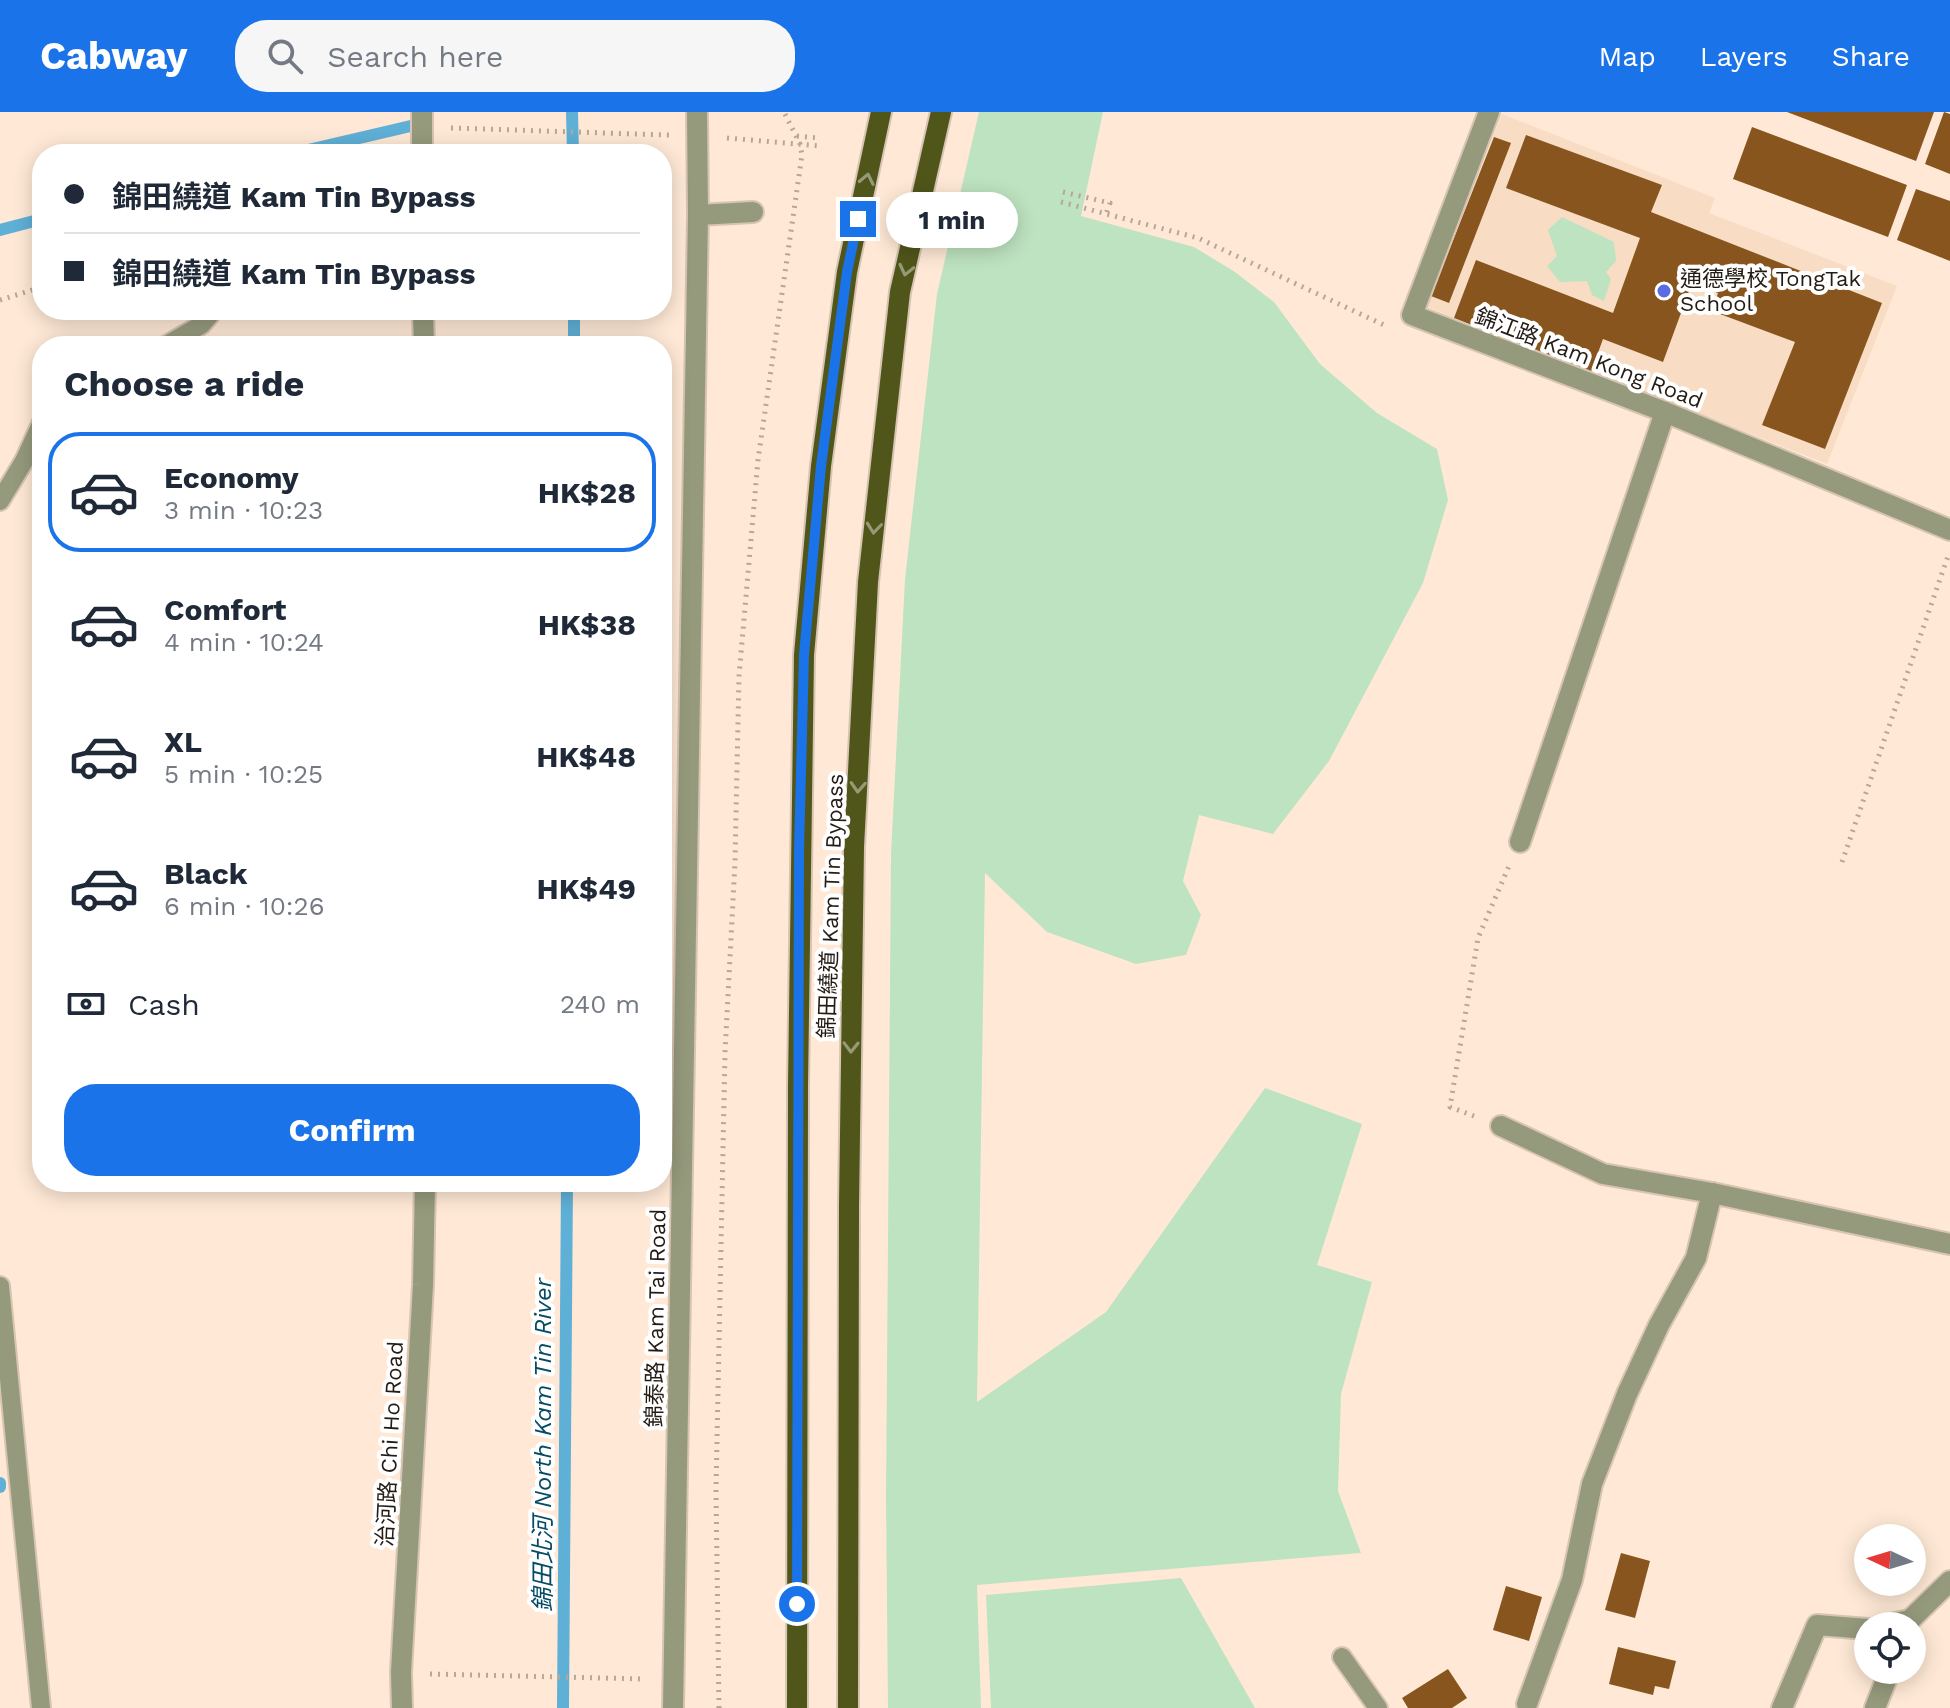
<!DOCTYPE html>
<html lang="en">
<head>
<meta charset="utf-8">
<style>
  :root { --surface:#fff; --page:#f6f6f7; --text:#1f2937; --muted:#747a83; --line:#e0e1e3; --accent:#1a73e8 }
  body { margin:0; font-family:"Work Sans","Noto Sans TC",sans-serif; background:var(--page); color:var(--text); height:100vh; display:flex; flex-direction:column; font-size:30px; white-space:nowrap }
  * { box-sizing:border-box; margin:0 }
  p { font-size:26px; color:var(--muted) }
  .icon { flex:none; width:44px; height:44px; fill:none; stroke:currentColor; stroke-width:2; stroke-linecap:round; stroke-linejoin:round }
  .map { position:relative; flex:1; overflow:hidden }
  .drawer { position:absolute; left:32px; top:224px; width:640px; height:856px; display:flex; flex-direction:column; background:var(--surface); border-radius:32px; box-shadow:0 4px 20px #0003 }
  .drawer>* { flex:none }
  .banner { position:absolute; left:32px; top:32px; width:640px; height:176px; border-radius:32px; box-shadow:0 4px 20px #0003; display:grid; align-content:center; height:176px; padding:0 32px; background:var(--surface) }
  .needle { width:52px; rotate:274deg }
  .fabs { position:absolute; left:1854px; top:1412px; display:grid; gap:16px }
  .fabs a { display:grid; place-items:center; width:72px; height:72px; border-radius:50%; background:var(--surface); box-shadow:0 4px 20px #0003; font-size:40px }
  .end { position:absolute; width:36px; height:36px; margin:-18px; border:10px solid #1a73e8; background:#fff; box-shadow:0 0 0 4px #fff }
  .from { border-radius:50% }
  .bubble { position:absolute; height:56px; border-radius:28px; background:var(--surface); box-shadow:0 4px 20px #0003; font-size:26px; font-weight:700; line-height:56px; text-align:center }
  .banner b { display:flex; align-items:center; gap:28px; height:76px; font-size:30px }
  .banner b+b { border-top:2px solid var(--line) }
  .banner i { width:20px; height:20px; background:var(--text) }
  ul { padding:0; list-style:none }
  li { display:flex; align-items:center; gap:24px; height:120px; margin:0 16px 12px; padding:0 16px; border:4px solid transparent; border-radius:32px }
  li div { flex:1 }
  li b { display:block; font-size:30px }
  li em { font-style:normal; font-weight:700 }
  li.on { border-color:var(--accent) }
  li>.icon { width:72px; height:72px; stroke-width:1.5 }
  h2 { padding:0 32px; font-size:36px; line-height:96px }
  .pay { display:flex; align-items:center; gap:20px; height:88px; padding:0 32px; font-size:30px }
  .pay p { margin-inline-start:auto }
  .action { display:flex; gap:16px; margin-top:auto; padding:16px 32px }
  .action a { flex:1; height:92px; border-radius:32px; background:var(--accent); color:#fff; font-size:32px; font-weight:700; line-height:92px; text-align:center }
  header { display:flex; align-items:center; gap:48px; box-sizing:border-box; height:112px; padding:0 40px; background:var(--accent); color:#fff }
  header strong { font-size:38px }
  nav { display:flex; gap:44px; margin-inline-start:auto; font-size:28px }
  .search { width:560px; height:72px; background:var(--page); display:flex; align-items:center; gap:20px; box-sizing:border-box; padding:0 28px; border-radius:32px; color:var(--muted); font-size:30px }
  .map>svg:first-child { display:block }
  .built { fill:#f8dcc3 }
  .green { fill:#bee3c0 }
  .lines { fill:none; stroke-linecap:round; stroke-linejoin:round }
  .stream { stroke:#5fb0d6; stroke-width:12 }
  .building { fill:#87551d }
  .service-casing { stroke:#d7c4b3; stroke-width:22 }
  .minor-casing { stroke:#d7c4b3; stroke-width:24 }
  .primary-casing { stroke:#d7c4b3; stroke-width:24 }
  .path { stroke:#b8a697; stroke-width:5; stroke-dasharray:2 6; stroke-linecap:butt }
  .service { stroke:#969a7c; stroke-width:18 }
  .minor { stroke:#969a7c; stroke-width:20 }
  .primary { stroke:#50561a; stroke-width:20 }
  .oneway { stroke:#969a76 }
  .route { stroke:#1a73e8; stroke-width:10 }
  .poi-dot { fill:#5a6ce2; stroke:#fff; stroke-width:3 }
  .labels { text-anchor:middle; dominant-baseline:central; stroke-width:8; stroke-linejoin:round; paint-order:stroke }
  .poi-label { font-size:22px; fill:#231b14; stroke:#fff; text-anchor:start }
  .street-label { font-size:22px; fill:#231b14; stroke:#fff }
  .water-label { font-size:24px; font-style:italic; fill:#044c65; stroke:#fff }
</style>
</head>
<body>
<header>
<strong>Cabway</strong>
<div class="search"><svg class="icon" aria-label="search" viewBox="0 0 24 24"><circle cx="10" cy="10" r="6"/><path d="M15 15l6 6"/></svg>Search here</div>
<nav><a>Map</a><a>Layers</a><a>Share</a></nav>
</header>
<div class="map">
<svg width="1950" height="1596" viewBox="0 0 1950 1596">
  <rect width="100%" height="100%" fill="#ffe9d6"/>
  <!-- built -->
  <polygon class="built" points="1502,2 1715,86 1709,101 1897,174 1827,352 1427,195"/>
  <!-- green -->
  <g class="green">
    <polygon points="979,0 1103,0 1081,104 1194,135 1235,160 1274,190 1320,252 1377,301 1437,337 1448,388 1423,471 1329,649 1273,722 1199,703 1183,769 1201,803 1186,843 1136,852 1047,820 985,761 977,1290 1106,1200 1265,976 1362,1012 1317,1153 1372,1170 1341,1282 1338,1379 1361,1441 977,1473 981,1596 888,1596 886,1386 891,742 905,467 937,182"/>
    <polygon points="1562,105 1614,130 1616,149 1606,160 1611,167 1604,189 1592,183 1587,169 1560,170 1547,154 1557,144 1548,118"/>
    <polygon points="1181,1466 1255,1596 991,1596 986,1483"/>
  </g>
  <g class="lines">
    <!-- stream -->
    <g class="stream">
      <polyline points="572,0 573,42"/>
      <polyline points="291,42 415,13"/>
      <polyline points="0,118 42,107"/>
      <polyline points="574,234 574,198"/>
      <polyline points="0,1371 0,1375"/>
      <polyline points="563,1596 567,1070"/>
    </g>
  </g>
  <!-- building -->
  <g class="building">
    <polygon points="1787,0 1934,0 1916,49"/>
    <polygon points="1944,0 1950,2 1950,62 1925,52"/>
    <polygon points="1752,15 1907,73 1888,125 1733,67"/>
    <polygon points="1526,23 1662,73 1651,100 1882,191 1825,337 1762,313 1795,230 1712,199 1718,181 1692,171 1663,250 1603,227 1591,260 1454,206 1476,148 1613,201 1640,126 1506,76"/>
    <polygon points="1494,25 1511,31 1449,191 1431,184"/>
    <polygon points="1916,77 1950,89 1950,149 1897,128"/>
    <polygon points="1621,1441 1650,1449 1635,1506 1605,1498"/>
    <polygon points="1506,1474 1542,1485 1529,1529 1493,1518"/>
    <polygon points="1618,1535 1676,1549 1669,1577 1655,1574 1653,1583 1609,1572"/>
    <polygon points="1448,1557 1467,1586 1452,1596 1408,1596 1402,1586"/>
  </g>
  <g class="lines">
    <!-- service casing -->
    <g class="service-casing">
      <g id="service">
        <polyline points="165,234 201,213 214,198"/>
        <polyline points="0,389 24,349 42,310"/>
        <polyline points="0,1174 41,1596"/>
        <polyline points="1342,1545 1378,1596"/>
      </g>
    </g>
    <!-- minor casing -->
    <g class="minor-casing">
      <g id="minor">
        <polyline points="422,0 422,42"/>
        <polyline points="1489,0 1412,203 1665,300 1950,418"/>
        <polyline points="698,103 753,100"/>
        <polyline points="423,198 424,234"/>
        <polyline points="1520,730 1665,300"/>
        <polyline points="1501,1014 1603,1062 1712,1081 1950,1132"/>
        <polyline points="1880,1514 1910,1508"/>
        <polyline points="1907,1514 1910,1508 1950,1469"/>
        <polyline points="1527,1592 1572,1468 1592,1372 1627,1282 1659,1213 1696,1146 1712,1081"/>
        <polyline points="402,1596 401,1560 423,1173 425,1070"/>
        <polyline points="673,1596 698,103 697,0"/>
        <polyline points="1782,1596 1817,1513 1868,1517"/>
        <polyline points="1875,1596 1890,1558"/>
      </g>
    </g>
    <!-- primary casing -->
    <g class="primary-casing">
      <g id="primary">
        <polyline points="797,1596 798,974 804,543 821,354 847,160 881,0"/>
        <polyline points="848,1596 849,1094 854,735 868,470 900,180 941,0"/>
      </g>
    </g>
    <!-- path -->
    <g class="path">
      <polyline points="451,16 669,23"/>
      <polyline points="797,24 819,26"/>
      <polyline points="727,26 820,34"/>
      <polyline points="1063,80 1110,91 1106,102"/>
      <polyline points="1061,90 1198,126 1384,213"/>
      <polyline points="0,188 42,175"/>
      <polyline points="1842,750 1948,444"/>
      <polyline points="1474,1004 1450,995 1478,826 1509,754"/>
      <polyline points="430,1562 644,1567"/>
      <polyline points="719,1596 716,1377 725,941 735,750 739,564 758,348 802,43 800,32 784,0"/>
    </g>
    <!-- service -->
    <use href="#service" class="service"/>
    <!-- minor -->
    <use href="#minor" class="minor"/>
    <!-- primary -->
    <use href="#primary" class="primary"/>
  </g>
  <!-- one-way arrows -->
  <defs><path id="oneway-chevron" d="M-2-3.5L2.5 0L-2 3.5" fill="none" stroke-width="1.6" stroke-linecap="round" stroke-linejoin="round" transform="scale(2)"/></defs>
  <g class="oneway">
    <use href="#oneway-chevron" transform="translate(867 67) rotate(-78)"/>
    <use href="#oneway-chevron" transform="translate(906 158) rotate(103)"/>
    <use href="#oneway-chevron" transform="translate(874 416) rotate(96)"/>
    <use href="#oneway-chevron" transform="translate(858 675) rotate(93)"/>
    <use href="#oneway-chevron" transform="translate(851 935) rotate(91)"/>
  </g>
  <g class="lines">
    <!-- route -->
    <polyline class="route" points="797,1492 799,738 804,543 821,354 847,160 858,107"/>
  </g>
  <!-- markers -->
  <circle class="poi-dot" cx="1664" cy="179" r="8"/>
  <g class="labels">
    <!-- poi labels -->
    <g class="poi-label">
      <text x="1680" y="166">通德學校 TongTak<tspan x="1680" dy="25">School</tspan></text>
    </g>
    <!-- street labels -->
    <g class="street-label">
      <text transform="translate(1589 246) rotate(21)">錦江路 Kam Kong Road</text>
      <text transform="translate(831 794) rotate(-88)">錦田繞道 Kam Tin Bypass</text>
      <text transform="translate(656 1206) rotate(-89)">錦泰路 Kam Tai Road</text>
      <text transform="translate(390 1332) rotate(-87)">治河路 Chi Ho Road</text>
    </g>
    <!-- water labels -->
    <g class="water-label">
      <text transform="translate(543 1333) rotate(-90)">錦田北河 North Kam Tin River</text>
    </g>
  </g>
</svg>
<div class="fabs">
<a><svg class="needle" viewBox="-14 -14 28 28"><path d="M0-13l5 13h-10z" fill="#e53935"/><path d="M0 13l5-13h-10z" fill="#747a83"/></svg></a>
<a><svg class="icon" aria-label="locate" viewBox="0 0 24 24"><circle cx="12" cy="12" r="6"/><path d="M12 2v4M12 18v4M2 12h4M18 12h4"/></svg></a>
</div>
<i class="end from" style="left:797px;top:1492px"></i>
<i class="end" style="left:858px;top:107px"></i>
<div class="bubble" style="left:886px;top:80px;width:132px">1 min</div>
<div class="banner">
<b><i class="from"></i>錦田繞道 Kam Tin Bypass</b>
<b><i></i>錦田繞道 Kam Tin Bypass</b>
</div>
<section class="drawer">
<h2>Choose a ride</h2>
<ul>
<li class="on"><svg class="icon" aria-label="car" viewBox="0 0 24 24"><path d="M5 17H2v-5l4-1 3-4h7l3 4 3 1v5h-3M9 17h6M6 11h13"/><circle cx="7" cy="17" r="2"/><circle cx="17" cy="17" r="2"/></svg><div><b>Economy</b><p>3 min · 10:23</p></div><em>HK$28</em></li>
<li><svg class="icon" aria-label="car" viewBox="0 0 24 24"><path d="M5 17H2v-5l4-1 3-4h7l3 4 3 1v5h-3M9 17h6M6 11h13"/><circle cx="7" cy="17" r="2"/><circle cx="17" cy="17" r="2"/></svg><div><b>Comfort</b><p>4 min · 10:24</p></div><em>HK$38</em></li>
<li><svg class="icon" aria-label="car" viewBox="0 0 24 24"><path d="M5 17H2v-5l4-1 3-4h7l3 4 3 1v5h-3M9 17h6M6 11h13"/><circle cx="7" cy="17" r="2"/><circle cx="17" cy="17" r="2"/></svg><div><b>XL</b><p>5 min · 10:25</p></div><em>HK$48</em></li>
<li><svg class="icon" aria-label="car" viewBox="0 0 24 24"><path d="M5 17H2v-5l4-1 3-4h7l3 4 3 1v5h-3M9 17h6M6 11h13"/><circle cx="7" cy="17" r="2"/><circle cx="17" cy="17" r="2"/></svg><div><b>Black</b><p>6 min · 10:26</p></div><em>HK$49</em></li>
</ul>
<div class="pay"><svg class="icon" aria-label="cash" viewBox="0 0 24 24"><path d="M3 7h18v10H3z"/><circle cx="12" cy="12" r="2"/></svg>Cash<p>240 m</p></div>
<div class="action"><a>Confirm</a></div>
</section>
</div>
</body>
</html>
